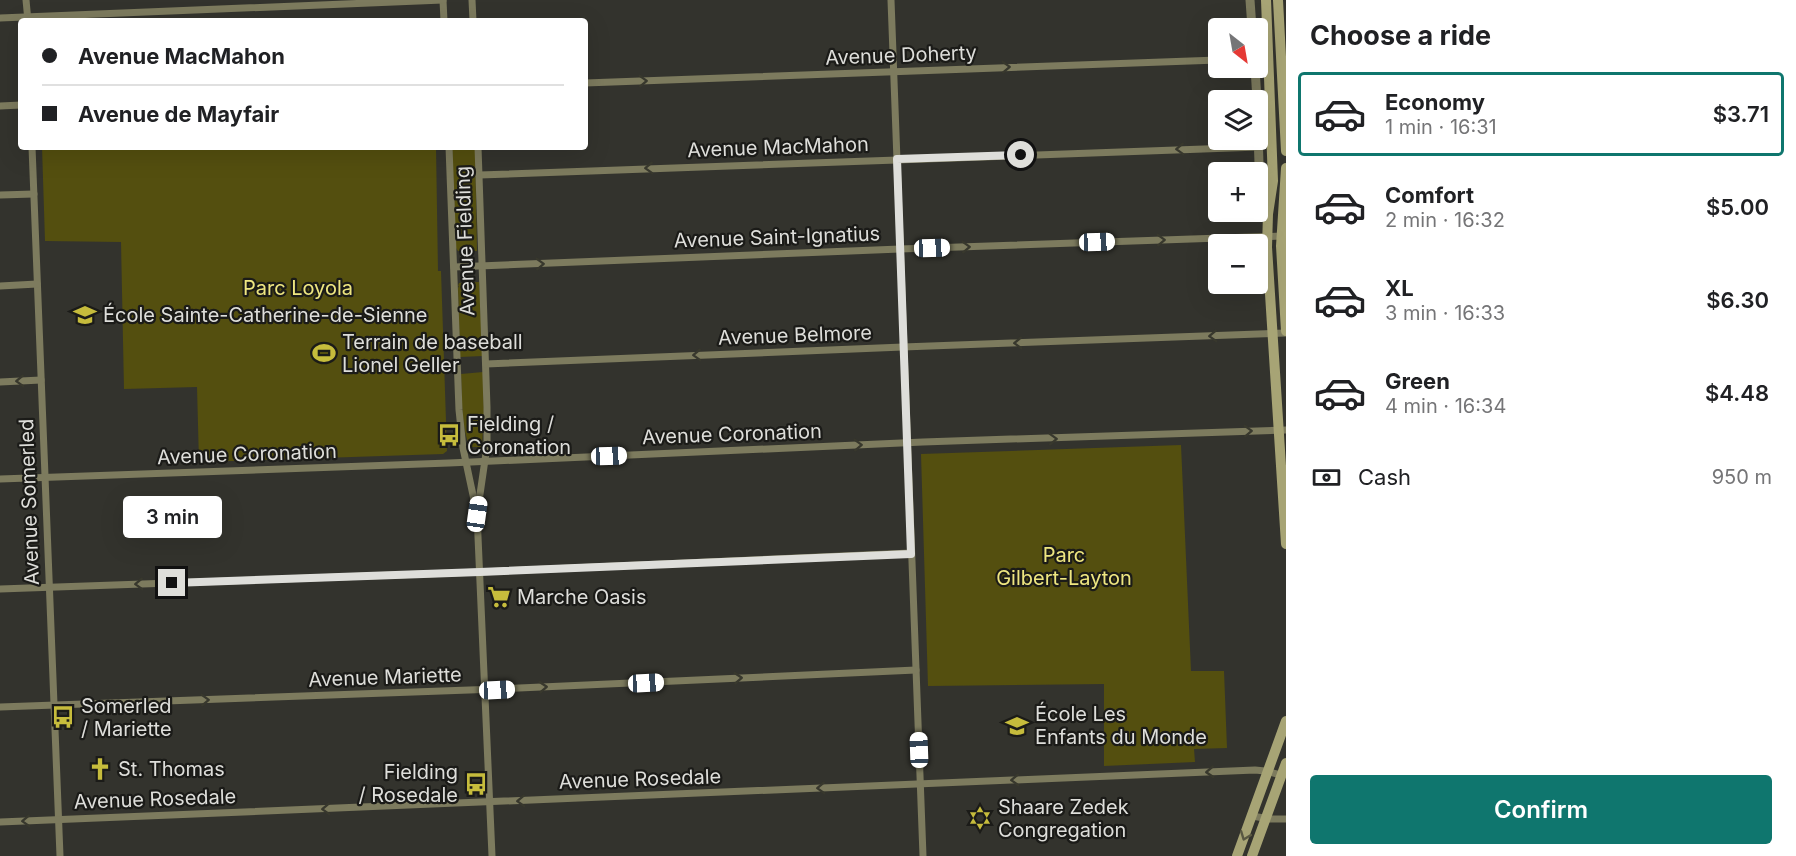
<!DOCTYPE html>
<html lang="en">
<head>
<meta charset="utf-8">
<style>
  :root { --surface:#fff; --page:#f2f2f2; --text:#202124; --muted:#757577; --line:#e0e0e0; --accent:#0f766e }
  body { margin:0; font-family:Inter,sans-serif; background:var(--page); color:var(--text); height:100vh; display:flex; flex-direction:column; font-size:22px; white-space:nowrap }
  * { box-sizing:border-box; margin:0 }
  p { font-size:20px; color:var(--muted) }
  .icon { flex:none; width:33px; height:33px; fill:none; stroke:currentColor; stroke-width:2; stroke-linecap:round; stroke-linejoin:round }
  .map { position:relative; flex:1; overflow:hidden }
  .details { display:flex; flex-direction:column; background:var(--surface); width:510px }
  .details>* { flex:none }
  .guide { position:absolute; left:18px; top:18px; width:570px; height:132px; border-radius:6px; box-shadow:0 6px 24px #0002; display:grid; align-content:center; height:132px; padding:0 24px; background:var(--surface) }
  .needle { width:39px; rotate:149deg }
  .fabs { position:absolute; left:1208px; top:18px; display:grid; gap:12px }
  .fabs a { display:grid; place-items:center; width:60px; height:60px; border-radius:6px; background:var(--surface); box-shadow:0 6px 24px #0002; font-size:30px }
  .end { position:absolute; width:27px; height:27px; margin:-14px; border:8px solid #dededa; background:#111; box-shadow:0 0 0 3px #111 }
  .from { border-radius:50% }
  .bubble { position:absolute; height:42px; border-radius:6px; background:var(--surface); box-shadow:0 6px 24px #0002; font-size:20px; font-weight:600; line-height:42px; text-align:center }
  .car { position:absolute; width:18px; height:36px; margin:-18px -9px; border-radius:8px; box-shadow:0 0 4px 2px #0007; background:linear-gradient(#fff 24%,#345 0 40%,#fff 0 76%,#345 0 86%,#fff 0) }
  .guide b { display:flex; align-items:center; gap:21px; height:57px; font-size:22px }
  .guide b+b { border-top:2px solid var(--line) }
  .guide i { width:15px; height:15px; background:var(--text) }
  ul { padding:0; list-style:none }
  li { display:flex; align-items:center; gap:18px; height:84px; margin:0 12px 9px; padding:0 12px; border:3px solid transparent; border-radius:6px }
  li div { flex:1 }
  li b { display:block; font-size:22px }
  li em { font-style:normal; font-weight:600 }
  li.current { border-color:var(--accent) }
  li>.icon { width:54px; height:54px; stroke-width:1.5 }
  h2 { padding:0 24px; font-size:27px; line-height:72px }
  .pay { display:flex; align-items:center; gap:15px; height:66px; padding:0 24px; font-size:22px }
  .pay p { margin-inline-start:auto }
  .action { display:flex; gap:12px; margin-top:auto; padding:12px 24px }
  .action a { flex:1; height:69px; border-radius:6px; background:var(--accent); color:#fff; font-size:24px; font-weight:600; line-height:69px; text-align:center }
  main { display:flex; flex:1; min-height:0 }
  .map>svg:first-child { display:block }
  .green { fill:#544f0f }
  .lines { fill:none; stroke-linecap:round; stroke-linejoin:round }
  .minor { stroke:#7d7b5e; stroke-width:7 }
  .tertiary { stroke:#7d7b5e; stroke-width:9 }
  .secondary { stroke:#a7a475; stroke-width:10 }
  .oneway { stroke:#38382d }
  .oneway2 { stroke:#5a5942 }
  .route { stroke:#dededa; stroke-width:8 }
  .labels { text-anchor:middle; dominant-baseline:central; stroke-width:4.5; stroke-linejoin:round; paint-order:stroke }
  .street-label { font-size:20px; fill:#dededa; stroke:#1b1b18 }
  .park-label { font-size:20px; fill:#eee680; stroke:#1b1b18 }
  .poi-label { font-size:20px; fill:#dededa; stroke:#1b1b18; text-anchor:start }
</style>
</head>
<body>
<main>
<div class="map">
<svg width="1286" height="856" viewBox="0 0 1286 856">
  <rect width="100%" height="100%" fill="#33332d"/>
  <!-- green -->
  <g class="green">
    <polygon points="42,147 436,147 438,271 441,271 447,451 443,454 199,462 197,387 124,389 121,242 45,241"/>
    <polygon points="452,147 475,147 477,251 458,251 456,248"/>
    <polygon points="479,282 483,356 460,357 458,288 459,286 458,286 459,283"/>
    <path d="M483 372 484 414 482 445 481 447H470C461 428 462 395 461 374Z"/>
    <polygon points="1181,445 1191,671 1224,671 1227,748 1194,749 1195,762 1104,766 1104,684 928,686 921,454"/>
  </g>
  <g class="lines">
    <!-- minor -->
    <g class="minor">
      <polyline points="26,0 28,21"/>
      <polyline points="443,0 444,21"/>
      <polyline points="472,0 473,21"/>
      <polyline points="891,0 923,856"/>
      <polyline points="0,18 443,0"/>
      <polyline points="585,83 1218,60"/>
      <polyline points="0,106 21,105"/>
      <polyline points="32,147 60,856"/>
      <polyline points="449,147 459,410 463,448 477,514 492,856"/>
      <polyline points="478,147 487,407 487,446 478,508"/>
      <polyline points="479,175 1259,147"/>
      <polyline points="0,195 34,194"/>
      <polyline points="454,267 900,249 1282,236"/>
      <polyline points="0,286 37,284"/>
      <polyline points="486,364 903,347 1286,333"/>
      <polyline points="0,382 41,380"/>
      <polyline points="0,479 449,463 923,442 1286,430"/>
      <polyline points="0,589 480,572 911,553"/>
      <polyline points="0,707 497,689 916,670"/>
      <polyline points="1252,816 1270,819 1286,819"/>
      <polyline points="0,822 1255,770 1265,771 1281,775"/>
    </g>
    <!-- tertiary -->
    <g class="tertiary">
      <polyline points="1250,0 1252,28"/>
      <polyline points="1255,68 1257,100"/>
      <polyline points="1257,104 1260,193 1268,214"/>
    </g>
    <!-- secondary -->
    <g class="secondary">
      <polyline points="1266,0 1273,181 1268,214 1267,247 1286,544"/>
      <polyline points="1278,0 1286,151"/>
      <polyline points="1286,168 1281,246 1286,331"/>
      <polyline points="1237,856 1286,721"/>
      <polyline points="1252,856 1286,763"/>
    </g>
  </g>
  <!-- one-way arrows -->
  <defs><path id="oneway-chevron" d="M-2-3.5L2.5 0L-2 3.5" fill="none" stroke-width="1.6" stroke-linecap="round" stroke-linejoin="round" transform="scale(1.5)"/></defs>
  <g class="oneway">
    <use href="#oneway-chevron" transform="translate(1006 67) rotate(-2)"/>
    <use href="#oneway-chevron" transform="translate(643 81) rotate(-2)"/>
    <use href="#oneway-chevron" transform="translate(1180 149) rotate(178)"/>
    <use href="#oneway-chevron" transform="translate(649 168) rotate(178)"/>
    <use href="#oneway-chevron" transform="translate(1161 240) rotate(-2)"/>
    <use href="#oneway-chevron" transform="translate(966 247) rotate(-2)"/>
    <use href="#oneway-chevron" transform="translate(540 264) rotate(-2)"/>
    <use href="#oneway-chevron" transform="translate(1213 336) rotate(178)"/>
    <use href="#oneway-chevron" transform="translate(1018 343) rotate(178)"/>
    <use href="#oneway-chevron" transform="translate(697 355) rotate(178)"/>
    <use href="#oneway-chevron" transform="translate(20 381) rotate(178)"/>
    <use href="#oneway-chevron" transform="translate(1248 431) rotate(-2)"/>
    <use href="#oneway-chevron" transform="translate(1053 439) rotate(-2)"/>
    <use href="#oneway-chevron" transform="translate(858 445) rotate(-2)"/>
    <use href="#oneway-chevron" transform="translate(139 584) rotate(178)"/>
    <use href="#oneway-chevron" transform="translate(738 678) rotate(-3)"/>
    <use href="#oneway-chevron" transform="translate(543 687) rotate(-3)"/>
    <use href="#oneway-chevron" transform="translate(205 700) rotate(-2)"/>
    <use href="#oneway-chevron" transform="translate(1210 772) rotate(177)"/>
    <use href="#oneway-chevron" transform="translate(1015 780) rotate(178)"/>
    <use href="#oneway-chevron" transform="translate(821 788) rotate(178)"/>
    <use href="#oneway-chevron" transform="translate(521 801) rotate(178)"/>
    <use href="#oneway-chevron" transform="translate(326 809) rotate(178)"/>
    <use href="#oneway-chevron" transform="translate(26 821) rotate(178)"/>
  </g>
  <use class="oneway2" href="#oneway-chevron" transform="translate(1245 836) rotate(111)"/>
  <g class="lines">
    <!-- route -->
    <polyline class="route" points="172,583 480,572 911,554 897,159 1021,155"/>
  </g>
  <!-- icons -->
  <defs>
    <g id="school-bare" transform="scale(1.8)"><path d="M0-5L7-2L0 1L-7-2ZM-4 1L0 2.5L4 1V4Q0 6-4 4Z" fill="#c6bc3c" stroke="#1b1b18" stroke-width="2.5" paint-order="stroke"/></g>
    <g id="stadium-bare" transform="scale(1.8)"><path d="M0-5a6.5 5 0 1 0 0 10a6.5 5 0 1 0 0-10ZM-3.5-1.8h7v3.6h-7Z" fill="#c6bc3c" stroke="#1b1b18" stroke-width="2.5" paint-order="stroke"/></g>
    <g id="bus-bare" transform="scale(1.8)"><path d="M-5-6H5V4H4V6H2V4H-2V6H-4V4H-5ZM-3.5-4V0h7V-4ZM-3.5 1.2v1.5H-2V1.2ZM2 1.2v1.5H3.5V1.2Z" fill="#c6bc3c" stroke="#1b1b18" stroke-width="2.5" paint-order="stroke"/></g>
    <g id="supermarket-bare" transform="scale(1.8)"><path d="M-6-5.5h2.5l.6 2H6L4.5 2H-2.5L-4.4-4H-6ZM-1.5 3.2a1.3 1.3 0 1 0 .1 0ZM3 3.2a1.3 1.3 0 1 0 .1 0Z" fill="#c6bc3c" stroke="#1b1b18" stroke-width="2.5" paint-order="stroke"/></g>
    <g id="church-bare" transform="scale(1.8)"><path d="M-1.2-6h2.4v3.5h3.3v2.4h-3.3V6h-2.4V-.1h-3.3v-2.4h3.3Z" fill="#c6bc3c" stroke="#1b1b18" stroke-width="2.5" paint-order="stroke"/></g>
    <g id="synagogue-bare" transform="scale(1.8)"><path d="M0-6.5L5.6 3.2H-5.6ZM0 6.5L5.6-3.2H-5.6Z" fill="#c6bc3c" stroke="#1b1b18" stroke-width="2.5" paint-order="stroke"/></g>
  </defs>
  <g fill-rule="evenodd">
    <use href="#school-bare" x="85" y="315"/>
    <use href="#stadium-bare" x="324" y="353"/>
    <use href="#bus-bare" x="449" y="435"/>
    <use href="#supermarket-bare" x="499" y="597"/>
    <use href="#bus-bare" x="63" y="717"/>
    <use href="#school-bare" x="1017" y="726"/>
    <use href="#church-bare" x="100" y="769"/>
    <use href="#bus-bare" x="476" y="784"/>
    <use href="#synagogue-bare" x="980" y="818"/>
  </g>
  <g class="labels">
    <!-- street labels -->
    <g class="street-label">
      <text transform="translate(901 55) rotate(-2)">Avenue Doherty</text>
      <text transform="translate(778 147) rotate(-2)">Avenue MacMahon</text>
      <text transform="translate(777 237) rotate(-2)">Avenue Saint-Ignatius</text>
      <text transform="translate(465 241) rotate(-92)">Avenue Fielding</text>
      <text transform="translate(795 335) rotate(-2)">Avenue Belmore</text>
      <text transform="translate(732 434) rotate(-2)">Avenue Coronation</text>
      <text transform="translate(247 454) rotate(-2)">Avenue Coronation</text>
      <text transform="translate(29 502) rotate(-92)">Avenue Somerled</text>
      <text transform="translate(385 677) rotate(-2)">Avenue Mariette</text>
      <text transform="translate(640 779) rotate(-2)">Avenue Rosedale</text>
      <text transform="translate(155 799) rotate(-2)">Avenue Rosedale</text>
    </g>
    <!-- park labels -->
    <g class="park-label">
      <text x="298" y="288">Parc Loyola</text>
      <text x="1064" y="555">Parc<tspan x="1064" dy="23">Gilbert-Layton</tspan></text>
    </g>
    <!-- poi labels -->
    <g class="poi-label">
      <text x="103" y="315">École Sainte-Catherine-de-Sienne</text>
      <text x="342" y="342">Terrain de baseball<tspan x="342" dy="23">Lionel Geller</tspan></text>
      <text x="467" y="424">Fielding /<tspan x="467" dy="23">Coronation</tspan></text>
      <text x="517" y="597">Marche Oasis</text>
      <text x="81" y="706">Somerled<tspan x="81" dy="23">/ Mariette</tspan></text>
      <text x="1035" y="714">École Les<tspan x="1035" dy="23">Enfants du Monde</tspan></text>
      <text x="118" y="769">St. Thomas</text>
      <text x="458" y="772" text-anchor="end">Fielding<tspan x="458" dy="23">/ Rosedale</tspan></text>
      <text x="998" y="807">Shaare Zedek<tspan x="998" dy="23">Congregation</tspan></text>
    </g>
  </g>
</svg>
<div class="fabs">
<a><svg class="needle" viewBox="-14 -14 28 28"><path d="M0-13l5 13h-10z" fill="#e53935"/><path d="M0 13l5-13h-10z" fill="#757577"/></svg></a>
<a><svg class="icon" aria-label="layers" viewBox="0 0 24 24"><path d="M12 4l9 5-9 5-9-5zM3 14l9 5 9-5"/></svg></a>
<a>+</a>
<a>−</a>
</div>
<i class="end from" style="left:1021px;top:155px"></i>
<i class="end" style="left:172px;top:583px"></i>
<div class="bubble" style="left:123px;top:496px;width:99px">3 min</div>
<i class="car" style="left:1097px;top:242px;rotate:88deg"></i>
<i class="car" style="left:932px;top:248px;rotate:88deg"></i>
<i class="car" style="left:609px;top:456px;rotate:88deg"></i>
<i class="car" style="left:477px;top:514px;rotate:8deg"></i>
<i class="car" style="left:646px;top:683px;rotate:87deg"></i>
<i class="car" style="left:497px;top:690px;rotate:87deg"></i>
<i class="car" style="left:919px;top:750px;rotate:358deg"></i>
<div class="guide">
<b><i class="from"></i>Avenue MacMahon</b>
<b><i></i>Avenue de Mayfair</b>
</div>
</div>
<section class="details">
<h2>Choose a ride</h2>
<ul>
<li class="current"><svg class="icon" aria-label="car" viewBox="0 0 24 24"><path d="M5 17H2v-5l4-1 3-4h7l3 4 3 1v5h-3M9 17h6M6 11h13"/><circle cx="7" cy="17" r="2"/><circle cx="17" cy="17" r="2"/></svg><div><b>Economy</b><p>1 min · 16:31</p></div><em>$3.71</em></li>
<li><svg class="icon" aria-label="car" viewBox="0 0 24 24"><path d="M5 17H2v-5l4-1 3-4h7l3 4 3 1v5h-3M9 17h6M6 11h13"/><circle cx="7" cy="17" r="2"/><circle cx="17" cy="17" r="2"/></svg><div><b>Comfort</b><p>2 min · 16:32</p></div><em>$5.00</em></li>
<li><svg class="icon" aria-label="car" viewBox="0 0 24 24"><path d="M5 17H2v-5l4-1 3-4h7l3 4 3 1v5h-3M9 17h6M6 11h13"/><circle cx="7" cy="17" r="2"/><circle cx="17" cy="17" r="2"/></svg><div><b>XL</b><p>3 min · 16:33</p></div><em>$6.30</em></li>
<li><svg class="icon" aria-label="car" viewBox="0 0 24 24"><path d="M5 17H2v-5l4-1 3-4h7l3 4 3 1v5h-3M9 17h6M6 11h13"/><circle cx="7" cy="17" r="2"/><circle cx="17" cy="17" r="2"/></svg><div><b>Green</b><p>4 min · 16:34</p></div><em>$4.48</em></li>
</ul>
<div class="pay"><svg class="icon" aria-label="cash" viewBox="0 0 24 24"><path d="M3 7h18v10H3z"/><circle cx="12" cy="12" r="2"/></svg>Cash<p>950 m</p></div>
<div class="action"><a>Confirm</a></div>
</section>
</main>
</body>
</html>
